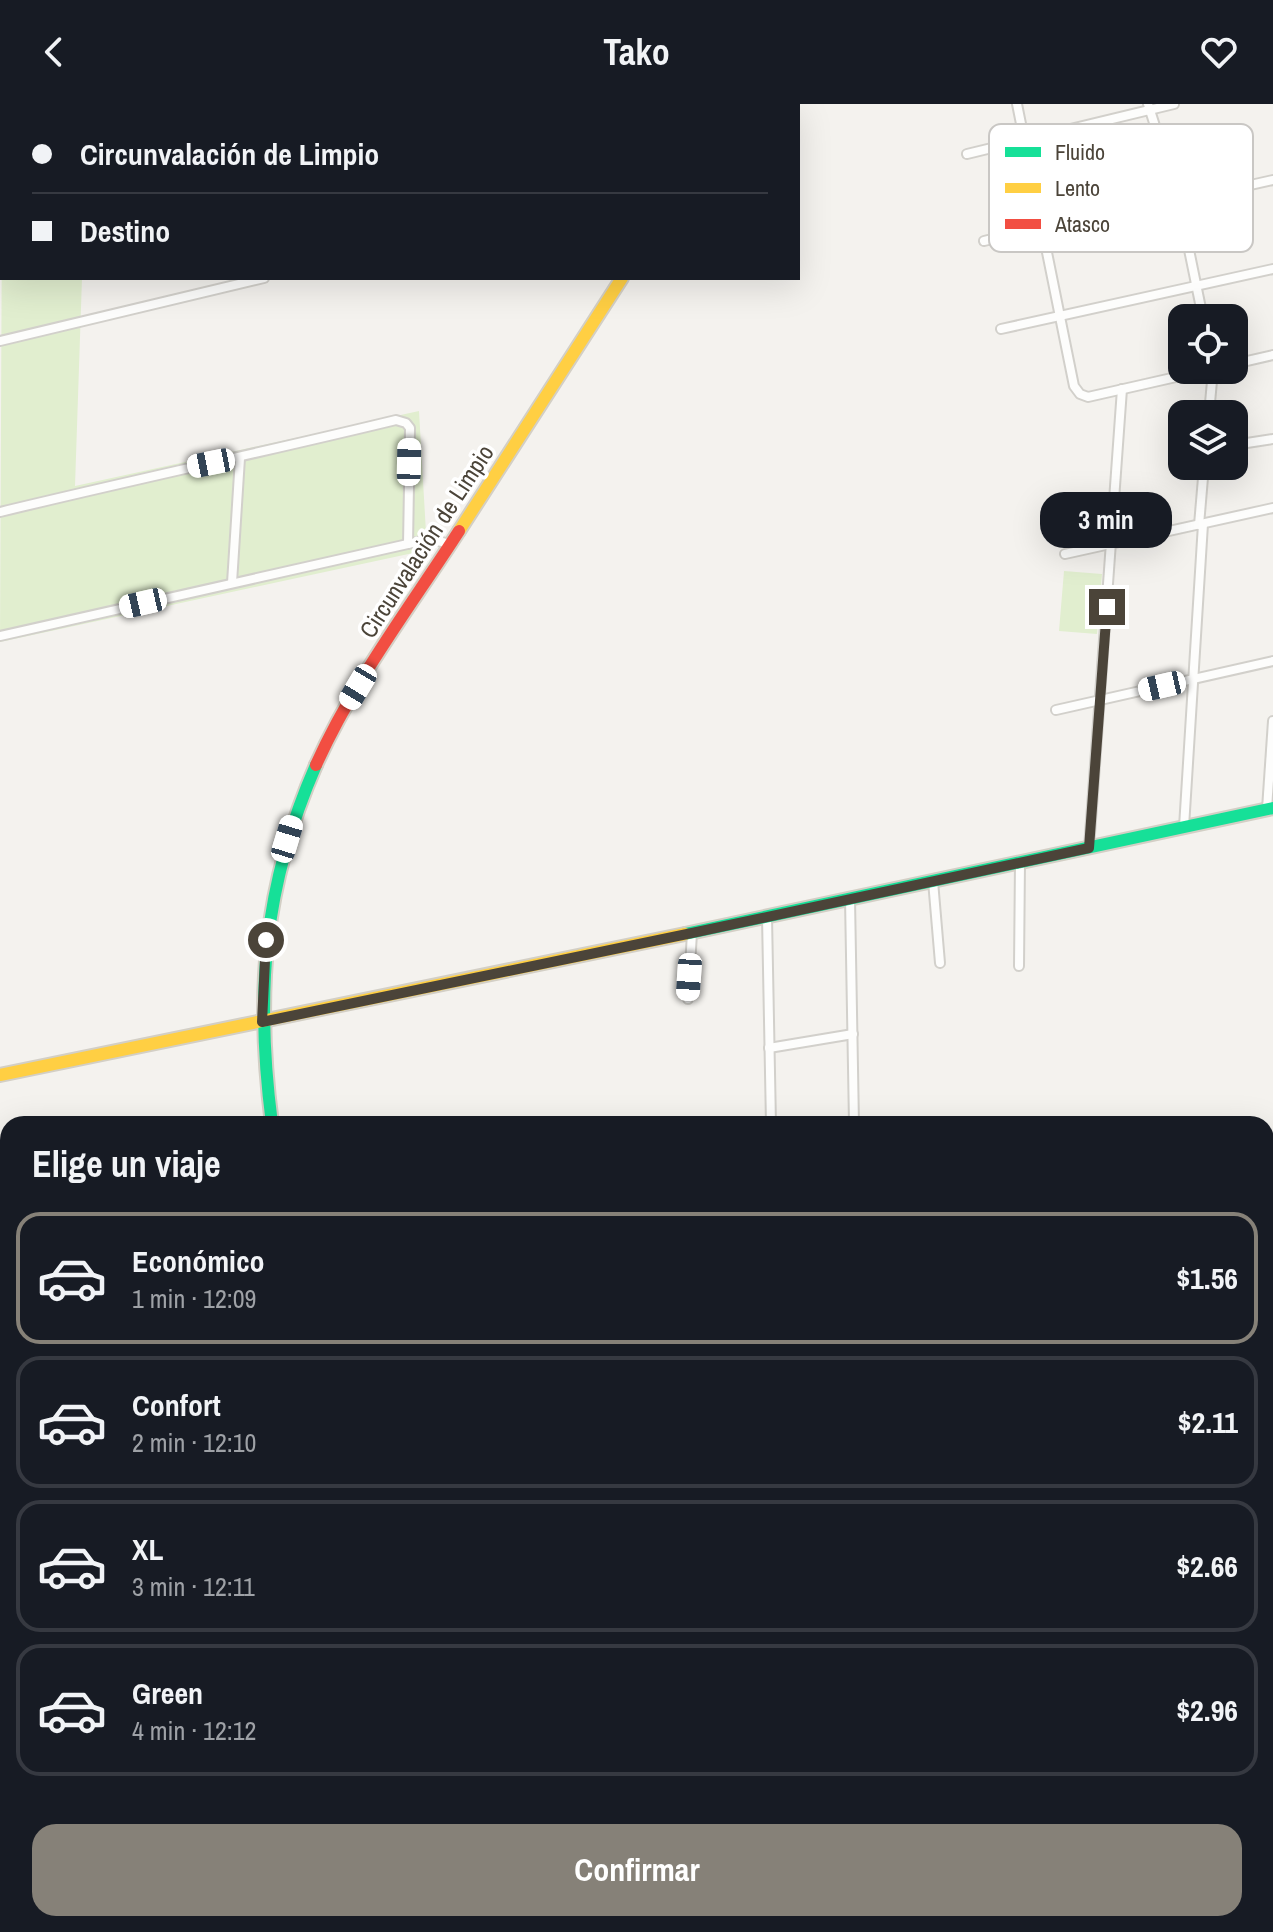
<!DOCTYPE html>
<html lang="es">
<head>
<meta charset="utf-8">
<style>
  :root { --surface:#171b24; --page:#242831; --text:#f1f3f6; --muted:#9ea1a6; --line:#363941; --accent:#868178 }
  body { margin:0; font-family:"Archivo Narrow",sans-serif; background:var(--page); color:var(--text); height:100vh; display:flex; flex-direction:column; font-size:30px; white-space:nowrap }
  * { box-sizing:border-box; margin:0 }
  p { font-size:26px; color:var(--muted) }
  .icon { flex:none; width:44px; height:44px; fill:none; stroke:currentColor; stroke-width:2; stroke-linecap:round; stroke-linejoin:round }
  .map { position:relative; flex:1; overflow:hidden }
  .details { position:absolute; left:0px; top:1012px; width:1274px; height:816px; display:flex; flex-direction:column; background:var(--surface); border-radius:24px 24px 0 0; box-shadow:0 8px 32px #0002 }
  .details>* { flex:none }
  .banner { position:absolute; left:0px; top:0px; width:800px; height:176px; box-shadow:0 8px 32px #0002; display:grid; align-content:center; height:176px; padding:0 32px; background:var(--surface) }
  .fabs { position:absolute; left:1168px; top:200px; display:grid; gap:16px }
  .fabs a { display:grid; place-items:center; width:80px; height:80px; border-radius:16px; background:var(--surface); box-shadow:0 8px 32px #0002; font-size:40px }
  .end { position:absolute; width:36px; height:36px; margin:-18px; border:10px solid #4b4439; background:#fff; box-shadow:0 0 0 4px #fff }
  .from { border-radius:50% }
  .bubble { position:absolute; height:56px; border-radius:24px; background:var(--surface); box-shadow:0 8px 32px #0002; font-size:26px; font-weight:700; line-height:56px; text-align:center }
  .car { position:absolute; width:24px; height:48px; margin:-24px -12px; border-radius:10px; box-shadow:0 0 6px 2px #0007; background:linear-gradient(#fff 24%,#345 0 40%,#fff 0 76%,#345 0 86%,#fff 0) }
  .banner b { display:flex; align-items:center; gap:28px; height:76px; font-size:30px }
  .banner b+b { border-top:2px solid var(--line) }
  .banner i { width:20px; height:20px; background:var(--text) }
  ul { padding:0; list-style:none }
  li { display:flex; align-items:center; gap:24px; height:132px; margin:0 16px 12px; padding:0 16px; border:4px solid var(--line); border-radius:24px }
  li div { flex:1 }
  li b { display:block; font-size:30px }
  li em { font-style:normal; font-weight:700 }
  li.on { border-color:var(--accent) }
  li>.icon { width:72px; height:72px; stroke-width:1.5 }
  h2 { padding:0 32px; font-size:36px; line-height:96px }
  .action { display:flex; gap:16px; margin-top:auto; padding:16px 32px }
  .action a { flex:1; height:92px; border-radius:24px; background:var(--accent); color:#fff; font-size:32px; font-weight:700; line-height:92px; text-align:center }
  header { display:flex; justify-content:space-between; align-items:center; height:104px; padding:0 32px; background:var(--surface); font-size:36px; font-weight:700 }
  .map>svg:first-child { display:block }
  .green { fill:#e1eecf }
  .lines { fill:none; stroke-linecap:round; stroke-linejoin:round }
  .street-casing { stroke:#d2d0cb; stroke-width:12 }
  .fast-casing { stroke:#d3cfc5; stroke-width:16 }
  .slow-casing { stroke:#d3cfc5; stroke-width:16 }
  .jam-casing { stroke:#d3cfc5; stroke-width:16 }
  .street { stroke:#fdfdfc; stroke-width:8 }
  .fast { stroke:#16e098; stroke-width:12 }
  .slow { stroke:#ffcf43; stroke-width:12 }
  .jam { stroke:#f24e42; stroke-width:12 }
  .route { stroke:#4b4439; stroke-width:10 }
  .labels { text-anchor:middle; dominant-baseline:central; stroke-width:7; stroke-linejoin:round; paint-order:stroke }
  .street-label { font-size:24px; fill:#4b4439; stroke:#fff }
  .key { fill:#fff; stroke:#c9c7c4; stroke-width:2 }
  .key-label { font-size:22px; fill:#4b4439 }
</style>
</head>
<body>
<header><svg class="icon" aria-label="back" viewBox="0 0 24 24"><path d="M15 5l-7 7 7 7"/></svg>Tako<svg class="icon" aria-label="heart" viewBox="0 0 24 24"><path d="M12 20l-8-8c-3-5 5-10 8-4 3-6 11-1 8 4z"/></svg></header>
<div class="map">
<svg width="1273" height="1828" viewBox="0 0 1273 1828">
  <rect width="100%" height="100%" fill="#f4f2ee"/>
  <!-- green -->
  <g class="green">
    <polygon points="2,95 2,174 82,174 75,382 419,307 427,446 0,538"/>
    <polygon points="1064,467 1102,470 1097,530 1059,527"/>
    <polygon points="1273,1162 1273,1285 1266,1287 1266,1163"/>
    <polygon points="1273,1602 1273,1669 1266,1671 1266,1603"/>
    <polygon points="1266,1794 1273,1796 1273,1828 1165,1828 1159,1820 1266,1820"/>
  </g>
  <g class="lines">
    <!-- street casing -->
    <g class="street-casing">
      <g id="street">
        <polyline points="1017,0 1074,282 1080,290 1088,293 1207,266"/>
        <polyline points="1148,0 1179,97 1203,214"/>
        <polyline points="472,2 481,0"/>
        <polyline points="727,2 729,0"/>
        <polyline points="967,50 1174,0"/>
        <polyline points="1089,111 1179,97 1273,76"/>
        <polyline points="984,137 1042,123"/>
        <polyline points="1001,225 1273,165"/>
        <polyline points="0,237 264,174"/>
        <polyline points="1234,260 1273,251"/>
        <polyline points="1209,310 1213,266"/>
        <polyline points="1234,341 1273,335"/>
        <path d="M0 408C132 376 264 348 396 316L406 319 410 324 408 440"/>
        <polyline points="1199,421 1204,362"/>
        <polyline points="1065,450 1273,404"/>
        <polyline points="232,479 240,354"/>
        <polyline points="0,532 430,435 450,440"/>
        <polyline points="1056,606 1273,557"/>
        <polyline points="1267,705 1273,617"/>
        <polyline points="1184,723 1203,420"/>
        <polyline points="1089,744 1122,285"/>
        <polyline points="933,777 940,859"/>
        <polyline points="850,795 854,1020"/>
        <polyline points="767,813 771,1020"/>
        <polyline points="1019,862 1020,758"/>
        <polyline points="688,895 692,829"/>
        <polyline points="769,944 853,930"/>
        <polyline points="1266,1304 1273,1302"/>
        <polyline points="1266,1384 1273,1383"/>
        <polyline points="0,1555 8,1554"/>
        <polyline points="1266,1596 1273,1595"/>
        <polyline points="0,1647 8,1646"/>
        <polyline points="1266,1680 1273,1678"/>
        <polyline points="0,1736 8,1734"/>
        <polyline points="1266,1785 1273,1788"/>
        <polyline points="153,1820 154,1828"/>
        <polyline points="241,1820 242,1828"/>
        <polyline points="329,1820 331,1828"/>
        <polyline points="425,1820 426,1828"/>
        <polyline points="608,1820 609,1828"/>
        <polyline points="709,1820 711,1828"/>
        <polyline points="804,1820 806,1828"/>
        <polyline points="948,1820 950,1828"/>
        <polyline points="1051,1820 1053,1828"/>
        <polyline points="1155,1821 1160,1828"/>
        <polyline points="0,1824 17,1820"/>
        <polyline points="484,1828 527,1820"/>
        <polyline points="986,1828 1025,1820"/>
      </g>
    </g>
    <!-- fast casing -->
    <g class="fast-casing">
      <g id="fast">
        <polyline points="747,2 749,0"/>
        <polyline points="685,830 1273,704"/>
        <path d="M272 1020C255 890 263 782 316 661"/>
        <polyline points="1266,1497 1273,1496"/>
      </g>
    </g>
    <!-- slow casing -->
    <g class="slow-casing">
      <g id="slow">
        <polyline points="459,427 622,174"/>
        <polyline points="0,971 685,830"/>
        <polyline points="438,1820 439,1828"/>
      </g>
    </g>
    <!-- jam casing -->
    <g class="jam-casing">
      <path id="jam" d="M316 661C353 578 410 503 459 427"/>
    </g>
    <!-- street -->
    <use href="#street" class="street"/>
    <!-- fast -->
    <use href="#fast" class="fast"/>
    <!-- slow -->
    <use href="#slow" class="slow"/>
    <!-- jam -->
    <use href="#jam" class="jam"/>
  </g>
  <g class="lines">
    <!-- route -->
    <polyline class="route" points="266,836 262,918 692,829 1089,744 1107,503"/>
  </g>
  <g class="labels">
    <!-- street labels -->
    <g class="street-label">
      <text transform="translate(426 437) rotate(-57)">Circunvalación de Limpio</text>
    </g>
  </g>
  <!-- legend -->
  <rect x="989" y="20" width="264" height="128" rx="12" class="key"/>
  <rect x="1005" y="43" width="36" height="10" fill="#16e098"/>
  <rect x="1005" y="79" width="36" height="10" fill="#ffcf43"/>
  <rect x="1005" y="115" width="36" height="10" fill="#f24e42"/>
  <g class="key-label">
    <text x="1055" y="56">Fluido</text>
    <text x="1055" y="92">Lento</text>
    <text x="1055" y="128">Atasco</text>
  </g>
</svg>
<div class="fabs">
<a><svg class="icon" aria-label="locate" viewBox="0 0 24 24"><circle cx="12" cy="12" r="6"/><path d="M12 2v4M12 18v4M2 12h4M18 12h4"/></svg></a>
<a><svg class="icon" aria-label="layers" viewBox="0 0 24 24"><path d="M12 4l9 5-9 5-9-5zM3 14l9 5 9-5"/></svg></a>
</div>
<i class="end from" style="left:266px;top:836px"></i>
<i class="end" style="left:1107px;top:503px"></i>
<div class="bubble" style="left:1040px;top:388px;width:132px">3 min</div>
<i class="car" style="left:409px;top:358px;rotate:1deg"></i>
<i class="car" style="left:211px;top:359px;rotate:259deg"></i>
<i class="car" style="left:143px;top:499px;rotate:257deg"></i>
<i class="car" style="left:1162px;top:582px;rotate:257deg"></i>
<i class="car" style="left:358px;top:583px;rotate:211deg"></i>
<i class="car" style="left:287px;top:735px;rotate:17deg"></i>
<i class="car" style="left:689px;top:873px;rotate:184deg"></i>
<div class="banner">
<b><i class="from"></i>Circunvalación de Limpio</b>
<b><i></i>Destino</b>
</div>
<section class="details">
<h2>Elige un viaje</h2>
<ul>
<li class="on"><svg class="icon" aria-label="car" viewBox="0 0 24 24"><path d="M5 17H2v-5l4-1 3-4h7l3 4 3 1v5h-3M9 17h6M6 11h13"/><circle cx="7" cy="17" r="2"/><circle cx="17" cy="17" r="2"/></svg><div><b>Económico</b><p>1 min · 12:09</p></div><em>$1.56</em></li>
<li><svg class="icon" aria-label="car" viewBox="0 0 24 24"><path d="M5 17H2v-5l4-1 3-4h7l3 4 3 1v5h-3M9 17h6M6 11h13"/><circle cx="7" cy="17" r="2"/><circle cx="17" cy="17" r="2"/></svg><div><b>Confort</b><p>2 min · 12:10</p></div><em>$2.11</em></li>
<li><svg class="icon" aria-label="car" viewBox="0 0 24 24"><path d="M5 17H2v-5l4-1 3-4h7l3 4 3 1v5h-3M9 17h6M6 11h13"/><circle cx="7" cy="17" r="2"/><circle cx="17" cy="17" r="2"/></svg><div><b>XL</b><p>3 min · 12:11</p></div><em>$2.66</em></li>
<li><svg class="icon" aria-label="car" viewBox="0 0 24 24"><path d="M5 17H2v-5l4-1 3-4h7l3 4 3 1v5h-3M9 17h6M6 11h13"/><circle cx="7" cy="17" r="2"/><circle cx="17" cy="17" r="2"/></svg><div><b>Green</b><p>4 min · 12:12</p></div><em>$2.96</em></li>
</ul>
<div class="action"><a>Confirmar</a></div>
</section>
</div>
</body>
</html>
